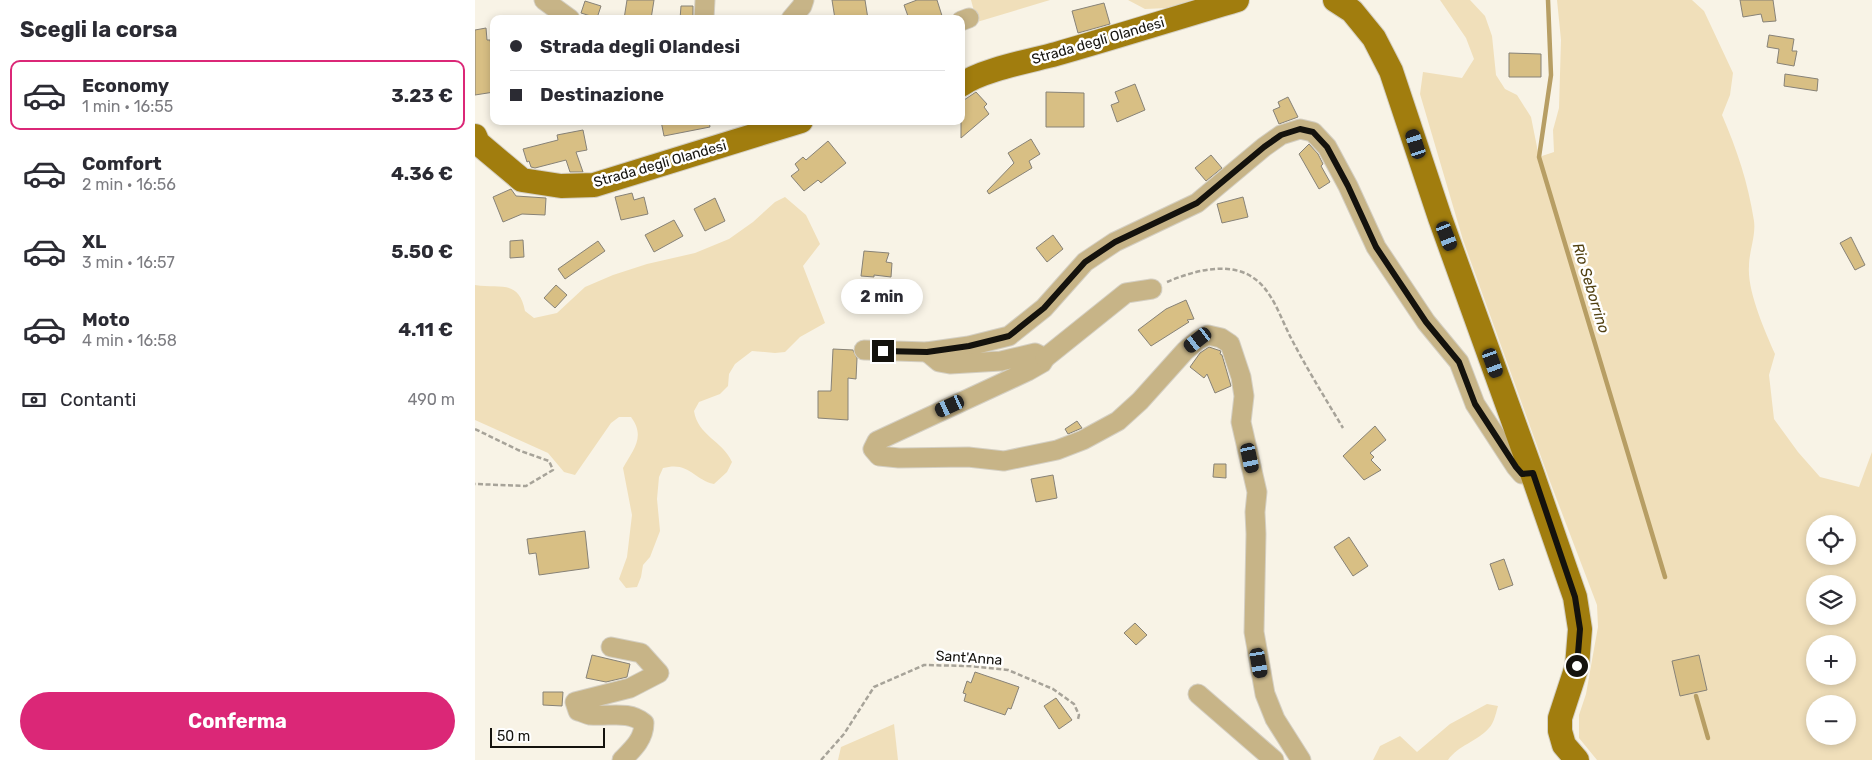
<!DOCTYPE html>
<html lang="it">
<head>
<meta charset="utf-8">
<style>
  :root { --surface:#fff; --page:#f7f7f7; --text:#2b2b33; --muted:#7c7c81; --line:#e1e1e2; --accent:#db2777 }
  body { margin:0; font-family:Rubik,sans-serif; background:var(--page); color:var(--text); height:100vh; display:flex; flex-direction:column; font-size:19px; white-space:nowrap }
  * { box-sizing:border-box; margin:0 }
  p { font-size:16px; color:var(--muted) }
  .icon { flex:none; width:28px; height:28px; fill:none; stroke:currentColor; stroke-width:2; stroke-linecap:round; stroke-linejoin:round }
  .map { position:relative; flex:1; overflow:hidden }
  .panel { display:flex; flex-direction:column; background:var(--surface); width:475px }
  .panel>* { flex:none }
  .hud { position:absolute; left:15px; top:15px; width:475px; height:110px; border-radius:10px; box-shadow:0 2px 8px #0003; display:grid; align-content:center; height:110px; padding:0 20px; background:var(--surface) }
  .fabs { position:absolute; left:1331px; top:515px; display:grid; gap:10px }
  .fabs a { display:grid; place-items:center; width:50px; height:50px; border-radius:50%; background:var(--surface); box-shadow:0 2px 8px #0003; font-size:25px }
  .scale { position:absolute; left:15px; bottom:12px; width:115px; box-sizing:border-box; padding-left:5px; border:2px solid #14120d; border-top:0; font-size:14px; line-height:18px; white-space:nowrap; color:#14120d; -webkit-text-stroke:4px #fff; paint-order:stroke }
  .end { position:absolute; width:22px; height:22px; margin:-11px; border:6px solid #14120d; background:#fff; box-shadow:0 0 0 2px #fff }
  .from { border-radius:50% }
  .bubble { position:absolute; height:35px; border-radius:18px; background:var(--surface); box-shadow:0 2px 8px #0003; font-size:16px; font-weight:700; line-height:35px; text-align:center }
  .car { position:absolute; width:15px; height:30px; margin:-15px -8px; border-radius:6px; box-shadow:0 0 4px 1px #0007; background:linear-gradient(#222 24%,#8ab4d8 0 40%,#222 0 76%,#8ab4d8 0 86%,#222 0) }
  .hud b { display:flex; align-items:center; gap:18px; height:48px; font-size:19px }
  .hud b+b { border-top:1px solid var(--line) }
  .hud i { width:12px; height:12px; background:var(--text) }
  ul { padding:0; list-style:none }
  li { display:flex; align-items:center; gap:15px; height:70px; margin:0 10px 8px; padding:0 10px; border:2px solid transparent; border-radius:10px }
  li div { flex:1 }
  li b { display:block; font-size:19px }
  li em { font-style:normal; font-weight:700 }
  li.current { border-color:var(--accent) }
  li>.icon { width:45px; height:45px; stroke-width:1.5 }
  h2 { padding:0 20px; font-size:22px; line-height:60px }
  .pay { display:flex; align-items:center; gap:12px; height:55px; padding:0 20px; font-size:19px }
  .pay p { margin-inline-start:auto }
  .action { display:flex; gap:10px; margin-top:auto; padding:10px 20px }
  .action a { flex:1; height:58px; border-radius:30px; background:var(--accent); color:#fff; font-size:20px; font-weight:700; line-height:58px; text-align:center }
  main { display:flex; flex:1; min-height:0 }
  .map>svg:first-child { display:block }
  .green { fill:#f0dfba; fill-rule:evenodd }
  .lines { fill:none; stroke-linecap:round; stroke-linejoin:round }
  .stream { stroke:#b79e64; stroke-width:4.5 }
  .building { fill:#d8bf84; stroke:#878277 }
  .minor-casing { stroke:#d4cfc3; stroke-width:21 }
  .major-casing { stroke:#d4cfc3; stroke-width:26 }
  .path { stroke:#a7a399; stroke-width:2.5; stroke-dasharray:5 2.5; stroke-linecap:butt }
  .minor { stroke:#c7b487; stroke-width:19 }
  .major { stroke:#a17d0e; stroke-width:24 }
  .route { stroke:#14120d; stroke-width:6 }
  .labels { text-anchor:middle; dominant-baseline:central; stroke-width:5; stroke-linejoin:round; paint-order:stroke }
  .street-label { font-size:14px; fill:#14120d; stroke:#fff }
  .water-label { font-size:15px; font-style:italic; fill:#514011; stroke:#fff }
</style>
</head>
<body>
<main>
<section class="panel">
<h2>Scegli la corsa</h2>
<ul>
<li class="current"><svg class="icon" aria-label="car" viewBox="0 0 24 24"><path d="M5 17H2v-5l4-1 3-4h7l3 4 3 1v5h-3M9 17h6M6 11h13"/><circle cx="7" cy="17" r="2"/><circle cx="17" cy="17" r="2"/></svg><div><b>Economy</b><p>1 min · 16:55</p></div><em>3.23 €</em></li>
<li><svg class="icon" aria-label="car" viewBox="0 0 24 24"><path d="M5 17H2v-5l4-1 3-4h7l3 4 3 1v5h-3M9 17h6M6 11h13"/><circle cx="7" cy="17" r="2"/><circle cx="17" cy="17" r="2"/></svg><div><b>Comfort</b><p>2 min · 16:56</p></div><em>4.36 €</em></li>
<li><svg class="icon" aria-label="car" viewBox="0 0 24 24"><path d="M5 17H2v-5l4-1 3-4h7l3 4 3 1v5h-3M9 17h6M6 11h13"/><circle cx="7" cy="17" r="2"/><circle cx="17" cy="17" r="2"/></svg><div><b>XL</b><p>3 min · 16:57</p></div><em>5.50 €</em></li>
<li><svg class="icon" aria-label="car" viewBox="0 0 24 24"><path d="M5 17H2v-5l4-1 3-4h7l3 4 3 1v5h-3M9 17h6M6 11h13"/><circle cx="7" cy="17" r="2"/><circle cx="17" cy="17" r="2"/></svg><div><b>Moto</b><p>4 min · 16:58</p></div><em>4.11 €</em></li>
</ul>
<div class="pay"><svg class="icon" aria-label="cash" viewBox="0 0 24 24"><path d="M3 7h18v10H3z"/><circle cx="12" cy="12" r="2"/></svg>Contanti<p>490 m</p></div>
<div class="action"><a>Conferma</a></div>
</section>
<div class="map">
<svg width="1397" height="760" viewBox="0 0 1397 760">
  <rect width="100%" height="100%" fill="#f8f3e6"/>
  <!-- green -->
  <g class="green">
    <polygon points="496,0 575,0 502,22"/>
    <polygon points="653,0 717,0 693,8 670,9"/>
    <path d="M965 0H995L1010 16 1017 36 1021 75 1030 89 1042 95 1056 117 1064 157 1079 152 1078 130 1084 108 1086 40 1082 0H1217L1229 11 1258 73 1255 95 1247 115C1262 150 1273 182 1279 221 1281 235 1274 252 1274 266 1272 291 1290 331 1300 354L1294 375 1299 419 1323 452 1345 477 1384 487 1397 452V760H1122L1104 738V715L1111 694 1119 649 1123 627 1122 605 1074 479 988 240 945 94 948 72 987 78 999 59 991 38ZM1340 524H1372V556H1340ZM1340 584H1372V616H1340ZM1340 644H1372V676H1340ZM1340 704H1372V736H1340Z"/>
    <path d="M310 197 331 215 345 244 328 266 350 323 325 337 310 352 300 353 277 351 260 364 254 374 253 386 245 394 224 402 219 411C223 436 247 440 257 462L252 472 239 484C218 479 214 461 188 468L184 477 182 499 185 531 175 557 168 565 166 577 162 587 151 588 144 579 152 557 157 515 148 468C158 450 171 437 156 417H144L136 423 100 475 89 472 73 453 0 420V285C25 289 44 279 50 311L59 318 82 313 110 287 138 275 172 264 220 253 254 239 278 222 300 202Z"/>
    <path d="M1012 704 1023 706C1021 713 1019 723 1014 728 1002 742 983 745 973 760H898L905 746 925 736 942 752 975 724Z"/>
    <polygon points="419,724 423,760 363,760 366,747"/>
  </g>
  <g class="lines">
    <!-- stream -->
    <g class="stream">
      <polyline points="1073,0 1076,75 1064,157 1190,577"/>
      <polyline points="1221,696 1233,738"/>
    </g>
  </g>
  <!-- building -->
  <g class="building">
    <polygon points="152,0 179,0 176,19 149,19"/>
    <polygon points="357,0 390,0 393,19 360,19"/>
    <polygon points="442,0 462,0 468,19 434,19 429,5"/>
    <polygon points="1265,0 1298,0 1301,21 1288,22 1286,14 1268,17"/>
    <polygon points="110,1 126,6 122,18 106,13"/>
    <polygon points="629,3 635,24 603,33 597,11"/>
    <polygon points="206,6 218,6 218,19 205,19"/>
    <polygon points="11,28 12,40 15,40 19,62 19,92 0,95 0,30"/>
    <polygon points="1294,35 1319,39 1317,51 1322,51 1319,66 1302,63 1304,49 1292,47"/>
    <polygon points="1034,53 1066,54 1066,77 1034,77"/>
    <polygon points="1310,74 1343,79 1342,91 1309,86"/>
    <polygon points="660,84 670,110 642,122 636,105 644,102 640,92"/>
    <polygon points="501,92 512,104 509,107 514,114 486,138 486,102"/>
    <polygon points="571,92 609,93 609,127 571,127"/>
    <polygon points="813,97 823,117 804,124 798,110 805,107 803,102"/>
    <polygon points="186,121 234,121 235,127 189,136"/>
    <polygon points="108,130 112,150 101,152 108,172 95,172 91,160 60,168 56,167 54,161 52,162 48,149 83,140 82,135"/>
    <polygon points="556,139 565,154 554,161 557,168 514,194 512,191 539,163 533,153"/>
    <polygon points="353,141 371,163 346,183 343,180 329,191 316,176 324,170 320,164 328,157 331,160"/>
    <polygon points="834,144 843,154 848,164 846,166 855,182 844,189 824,154"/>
    <polygon points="736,155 747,168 731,181 720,168"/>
    <polygon points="36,189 41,196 71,198 70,215 47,214 28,222 18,197"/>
    <polygon points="157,193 159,200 169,197 173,214 146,220 140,197"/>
    <polygon points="768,197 773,217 747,223 742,204"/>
    <polygon points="240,198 250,221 230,231 219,209"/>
    <polygon points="199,220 208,236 179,252 170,235"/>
    <polygon points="578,235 588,249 572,262 561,248"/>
    <polygon points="1376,237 1390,265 1380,270 1365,243"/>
    <polygon points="48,240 49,257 35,258 35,241"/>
    <polygon points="123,241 130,251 90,279 83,269"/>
    <polygon points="389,251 414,253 411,262 417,263 416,277 399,275 399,277 386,276"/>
    <polygon points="81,285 92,295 80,308 69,298"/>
    <polygon points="711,300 719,319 712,320 714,322 676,346 663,330 691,309"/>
    <polygon points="734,347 746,351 745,354 747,355 756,386 740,393 732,374 729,378 715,367 725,353"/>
    <polygon points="358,349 378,350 382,358 381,379 373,378 373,420 343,418 343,391 356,391"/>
    <polygon points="602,421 607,428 593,434 590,429"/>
    <polygon points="900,426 911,440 895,453 899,457 896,460 906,470 889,480 868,456"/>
    <polygon points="739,464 751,464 751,478 738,477"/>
    <polygon points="578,475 582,498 561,502 556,479"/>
    <polygon points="110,531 114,568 64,575 61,553 54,554 52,539"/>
    <polygon points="874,537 893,566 878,576 859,547"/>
    <polygon points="1029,559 1038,585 1024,590 1015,564"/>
    <polygon points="660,623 672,635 661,645 649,633"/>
    <polygon points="117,655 155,664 152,677 131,682 111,678"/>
    <polygon points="1224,655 1232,690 1205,696 1197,661"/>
    <polygon points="500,672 544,687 536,709 533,708 530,715 489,701 491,694 488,693 492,681 496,683"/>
    <polygon points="68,692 88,692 87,706 68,705"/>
    <polygon points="581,698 597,720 584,729 569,706"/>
  </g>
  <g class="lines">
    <!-- minor casing -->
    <g class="minor-casing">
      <g id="minor">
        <polyline points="69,0 95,19"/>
        <polyline points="229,19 230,0"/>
        <polyline points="316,19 327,6 329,0"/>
        <polyline points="486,21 494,18"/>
        <polyline points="389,350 452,352 494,346 534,336 569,308 610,262 640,242 722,203 789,147 806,135 825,129 838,132 852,147 873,186 901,247 951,322 984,362 1000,404 1041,467 1047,474 1057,473"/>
        <polyline points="452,352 464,362 475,364 526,361 560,353 570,358 567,363 553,371 402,441 398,449 404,456 424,458 493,457 529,461 582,450 608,440 643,421 665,401 710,351 723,340 733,335 746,338 755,344 766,377 769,396 766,422 782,492 780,512 781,534 779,632 790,694 800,719 826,760"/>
        <polyline points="570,358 651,293 677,289"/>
        <path d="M136 647 166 653 184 673 155 688 100 702 103 711C107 712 111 714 115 715 134 717 153 710 169 723 169 739 158 749 147 760"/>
        <polyline points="723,694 799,760"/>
      </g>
    </g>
    <!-- major casing -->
    <g class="major-casing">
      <g id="major">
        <polyline points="860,0 877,11 899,38 916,71 965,218 1057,473 1100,597 1105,629 1102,666 1085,718 1085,731 1089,745 1102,760"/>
        <path d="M486 85C506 70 555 61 581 54 641 37 701 18 762 0"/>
        <polyline points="0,136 3,143 47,180 86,186 119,185 326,121"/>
      </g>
    </g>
    <!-- path -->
    <g class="path">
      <path d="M692 282C718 271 755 260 780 279 798 292 806 319 816 338 832 369 850 398 868 428"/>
      <polyline points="0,429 43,450 74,461 78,470 51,486 0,484"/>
      <polyline points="346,760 369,734 399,687 449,665 493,666 533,670 578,689 599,704 604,715 603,719"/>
    </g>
    <!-- minor -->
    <use href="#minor" class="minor"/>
    <!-- major -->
    <use href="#major" class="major"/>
  </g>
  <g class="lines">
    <!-- route -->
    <polyline class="route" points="408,351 452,352 494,346 534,336 569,308 610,262 640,242 722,203 789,147 806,135 825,129 838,132 852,147 873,186 901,247 951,322 984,362 1000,404 1041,467 1047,474 1058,473 1100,597 1105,629 1102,666"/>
  </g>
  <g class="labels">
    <!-- street labels -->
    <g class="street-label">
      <text transform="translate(623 41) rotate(-16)">Strada degli Olandesi</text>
      <text transform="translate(185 164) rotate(-16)">Strada degli Olandesi</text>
      <text transform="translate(494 658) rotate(4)">Sant'Anna</text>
    </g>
    <!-- water labels -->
    <g class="water-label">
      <text transform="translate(1116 288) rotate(73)">Rio Seborrino</text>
    </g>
  </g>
</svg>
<div class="fabs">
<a><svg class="icon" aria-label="locate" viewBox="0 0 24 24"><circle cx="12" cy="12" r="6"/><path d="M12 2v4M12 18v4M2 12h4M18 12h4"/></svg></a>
<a><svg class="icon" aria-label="layers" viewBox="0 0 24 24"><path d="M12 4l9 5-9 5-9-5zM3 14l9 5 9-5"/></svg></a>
<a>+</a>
<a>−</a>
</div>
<div class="scale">50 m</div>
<i class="end from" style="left:1102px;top:666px"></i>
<i class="end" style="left:408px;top:351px"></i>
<div class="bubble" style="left:366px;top:279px;width:82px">2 min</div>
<i class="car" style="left:941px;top:144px;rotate:342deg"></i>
<i class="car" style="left:972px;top:236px;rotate:159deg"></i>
<i class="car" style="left:723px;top:340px;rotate:232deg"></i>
<i class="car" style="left:1018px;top:363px;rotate:160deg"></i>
<i class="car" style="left:475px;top:406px;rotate:245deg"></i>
<i class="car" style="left:775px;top:458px;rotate:168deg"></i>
<i class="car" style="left:784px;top:663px;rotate:170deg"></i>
<div class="hud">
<b><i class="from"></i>Strada degli Olandesi</b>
<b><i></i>Destinazione</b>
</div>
</div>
</main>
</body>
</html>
